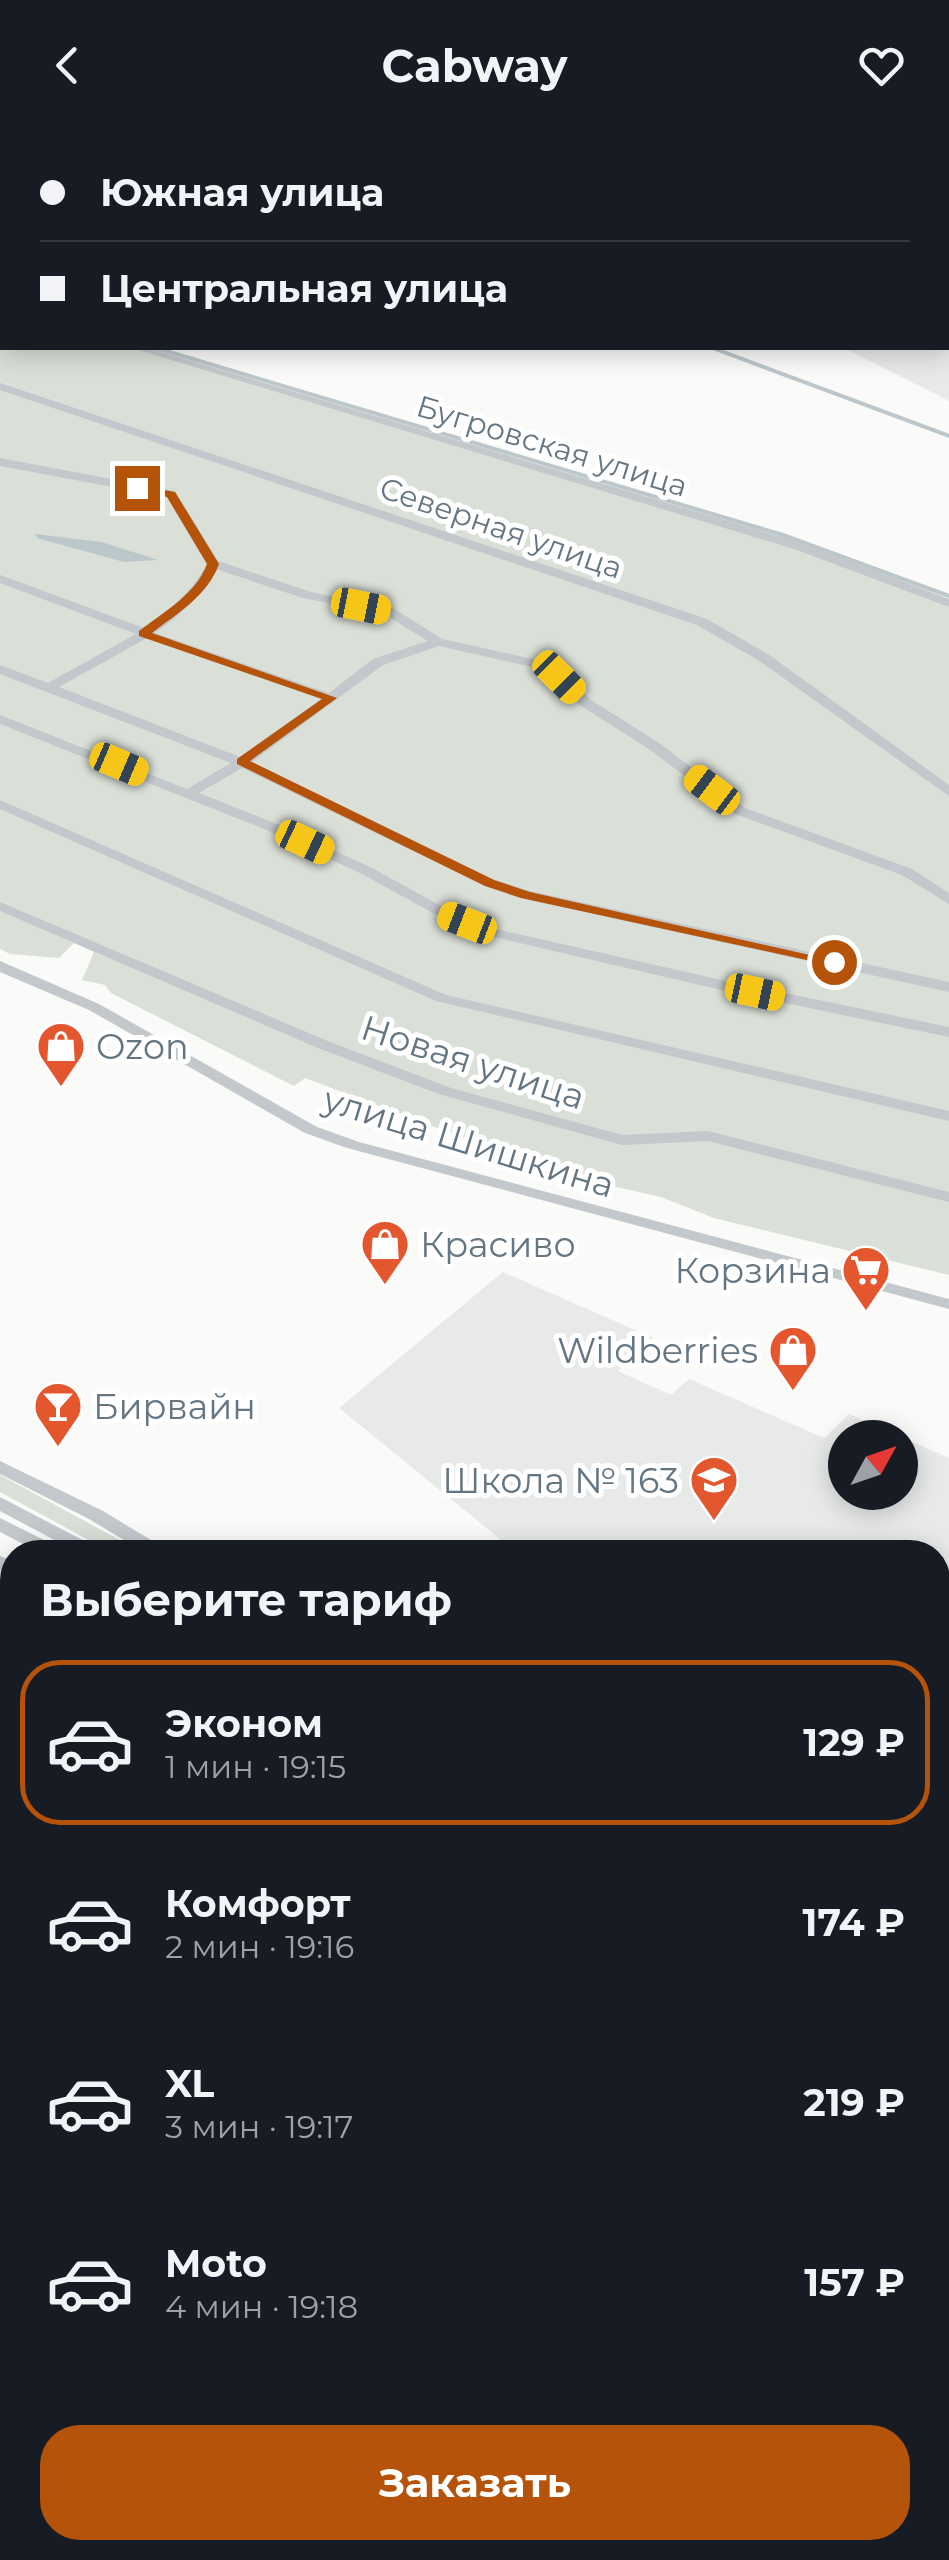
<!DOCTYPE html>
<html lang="ru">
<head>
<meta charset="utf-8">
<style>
  :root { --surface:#171b24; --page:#242831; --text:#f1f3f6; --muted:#9ea1a6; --line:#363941; --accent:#b45309 }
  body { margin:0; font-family:Montserrat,sans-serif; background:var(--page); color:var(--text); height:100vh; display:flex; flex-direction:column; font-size:38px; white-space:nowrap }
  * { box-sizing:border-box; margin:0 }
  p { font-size:32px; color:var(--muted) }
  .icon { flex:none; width:55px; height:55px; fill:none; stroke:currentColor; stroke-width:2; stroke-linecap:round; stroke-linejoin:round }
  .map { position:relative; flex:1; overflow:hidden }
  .details { position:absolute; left:0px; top:1410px; width:950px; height:1020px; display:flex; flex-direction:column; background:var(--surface); border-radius:40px 40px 0 0; box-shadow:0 5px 25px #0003 }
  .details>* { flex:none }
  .banner { position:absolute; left:0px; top:0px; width:950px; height:220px; box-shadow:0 5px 25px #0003; display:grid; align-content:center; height:220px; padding:0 40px; background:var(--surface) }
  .needle { width:65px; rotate:50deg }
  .controls { position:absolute; left:828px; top:1290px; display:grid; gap:20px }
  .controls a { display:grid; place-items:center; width:90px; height:90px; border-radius:50%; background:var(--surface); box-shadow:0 5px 25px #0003; font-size:50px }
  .end { position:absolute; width:45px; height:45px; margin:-22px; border:12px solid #b45309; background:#fff; box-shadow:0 0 0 5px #fff }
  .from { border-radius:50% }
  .car { position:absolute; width:30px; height:60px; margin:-30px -15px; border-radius:12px; box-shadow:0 0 8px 2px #0007; background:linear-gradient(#f5c518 24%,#345 0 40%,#f5c518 0 76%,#345 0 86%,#f5c518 0) }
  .banner b { display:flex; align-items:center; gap:35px; height:95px; font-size:38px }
  .banner b+b { border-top:2px solid var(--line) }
  .banner i { width:25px; height:25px; background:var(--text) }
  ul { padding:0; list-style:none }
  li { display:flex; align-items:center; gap:30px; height:165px; margin:0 20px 15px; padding:0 20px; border:5px solid transparent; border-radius:40px }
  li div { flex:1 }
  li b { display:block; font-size:38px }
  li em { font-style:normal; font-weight:700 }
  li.active { border-color:var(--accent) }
  li>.icon { width:90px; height:90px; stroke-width:1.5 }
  h2 { padding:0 40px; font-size:45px; line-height:120px }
  .cta { display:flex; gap:20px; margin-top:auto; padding:20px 40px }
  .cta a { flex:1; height:115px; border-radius:40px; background:var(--accent); color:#fff; font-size:40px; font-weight:700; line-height:115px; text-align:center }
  header { display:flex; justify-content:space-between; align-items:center; height:130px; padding:0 40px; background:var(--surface); font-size:45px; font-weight:700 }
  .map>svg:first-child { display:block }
  .built { fill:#e8e9e9; fill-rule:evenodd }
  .green { fill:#dadfd7 }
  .water { fill:#bbc7cb }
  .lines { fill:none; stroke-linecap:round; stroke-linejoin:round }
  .stream { stroke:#bbc7cb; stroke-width:4 }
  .minor { fill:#c3c8cc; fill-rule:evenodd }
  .highway { fill:#d6dbdf; fill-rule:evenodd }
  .route { fill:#b45309 }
  .labels { text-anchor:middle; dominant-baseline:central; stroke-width:10; stroke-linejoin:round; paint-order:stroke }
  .far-street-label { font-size:30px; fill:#657683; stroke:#fff }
  .poi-label { font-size:35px; fill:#657683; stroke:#fff; text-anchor:start }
  .street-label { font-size:35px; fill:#657683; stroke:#fff }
</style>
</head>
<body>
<header><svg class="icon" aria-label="back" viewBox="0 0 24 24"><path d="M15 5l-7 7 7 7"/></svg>Cabway<svg class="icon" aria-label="heart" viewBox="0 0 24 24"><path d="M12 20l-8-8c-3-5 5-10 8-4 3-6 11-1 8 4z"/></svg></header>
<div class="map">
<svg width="949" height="2430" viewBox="0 0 949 2430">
  <rect width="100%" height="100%" fill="#fafaf8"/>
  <!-- built -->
  <g class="built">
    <polygon points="948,96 949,97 949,271 844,218 948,218"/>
    <path d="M503 1142 653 1208 618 1241 671 1265 689 1249 824 1308 849 1284 949 1328V1572L938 1585V1422H516L339 1278ZM845 1308H900V1362H845Z"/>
  </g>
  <!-- green -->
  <g class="green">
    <polygon points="0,50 2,218 143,218 784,407 949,470 949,1145 714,1088 661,1067 537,1039 539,1025 520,1029 305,948 294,956 111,863 105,855 82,850 94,822 74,813 59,828 10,824 0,819"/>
    <polygon points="0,1345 142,1422 111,1422 0,1362"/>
    <polygon points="0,1451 12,1458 12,1551 0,1553"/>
    <polygon points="12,2346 12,2418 483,2418 488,2430 0,2430 0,2349"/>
  </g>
  <!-- water -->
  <polygon class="water" points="35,404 102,412 158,430 124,432 37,408"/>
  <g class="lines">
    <!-- stream -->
    <g class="stream">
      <polyline points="864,0 870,2"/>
      <polyline points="224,2 237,0"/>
      <polyline points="156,218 783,405 949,466"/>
      <polyline points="713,218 949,306"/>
    </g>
    <!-- minor -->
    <g class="minor">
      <polygon points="72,0 82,0 83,2 73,2"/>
      <polygon points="769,0 784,0 785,2 772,2"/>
      <polygon points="867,0 916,0 913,2 866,2"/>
      <rect x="0" y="68" width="2" height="6"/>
      <rect x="948" y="69" width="1" height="6"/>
      <rect x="948" y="188" width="1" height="6"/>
      <polygon points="132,218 148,218 805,414 949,469 949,477 797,420"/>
      <polygon points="0,253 707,489 768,524 949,655 949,666 758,530 697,495 0,260"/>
      <path d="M0 328 175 361 218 431 311 462 393 478 442 509 546 532 564 544 591 570 659 613 745 678 912 739 949 763V774L902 745 735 684 649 619 581 576 554 550 537 538 439 516 383 535 252 632 495 750 530 761 949 852V862L521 768 485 756 242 638 199 663 279 695 372 738 452 782 491 798 717 849 949 897V907L717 859 481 804 442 788 362 744 269 701 0 594V585L187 659 231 633 0 544V535L48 553 136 504 0 453V445L144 498C170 480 192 462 207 434L167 367 0 336ZM216 439 303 468 384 484 428 511 373 529 329 563 155 503C180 485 202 466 216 439ZM147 508 321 569 240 627 59 557Z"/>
      <polygon points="0,670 446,865 949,981 949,991 436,871 0,679"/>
      <polygon points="0,772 330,912 451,958 622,1005 708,1001 949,1062 949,1072 708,1011 622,1015 439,964 318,918 0,781"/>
      <polygon points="0,831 99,874 317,997 359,1012 949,1169 949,1179 347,1018 305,1003 89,880 0,842"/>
      <polygon points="0,1331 103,1381 164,1418 166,1422 144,1422 89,1389 0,1344"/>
      <polygon points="0,1367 98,1418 100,1422 77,1422 0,1381"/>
      <polygon points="0,1388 60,1418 62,1422 39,1422 0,1402"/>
      <polygon points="0,1426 12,1431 12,1445 0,1440"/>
      <polygon points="949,2037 949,2055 938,2059 938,2041"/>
      <polygon points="949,2057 949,2075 938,2078 938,2060"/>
      <polygon points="12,2295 12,2316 0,2321 0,2299"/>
      <polygon points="551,2418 576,2418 582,2430 556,2430"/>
      <polygon points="602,2418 627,2418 633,2430 607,2430"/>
    </g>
    <!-- highway -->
    <g class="highway">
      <polygon points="799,0 818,0 819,2 801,2"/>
      <polygon points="837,0 856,0 857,2 839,2"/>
      <rect x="948" y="55" width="1" height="9"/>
    </g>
  </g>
  <!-- route -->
  <path class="route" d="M137 355 175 362 219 434C208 465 178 483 152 503L337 568 250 631 494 750 530 762 841 832 834 836 521 768 485 756 237 634V629L322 569 139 506V501C164 482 196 464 207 434L167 367 133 360Z"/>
  <!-- icons -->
  <defs>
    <g id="shop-pin" transform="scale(2.5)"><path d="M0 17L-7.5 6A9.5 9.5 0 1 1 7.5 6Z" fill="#e4572e" stroke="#fff"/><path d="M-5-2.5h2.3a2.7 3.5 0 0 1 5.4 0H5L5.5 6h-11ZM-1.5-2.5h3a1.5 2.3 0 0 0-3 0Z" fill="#fff"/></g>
    <g id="supermarket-pin" transform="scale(2.5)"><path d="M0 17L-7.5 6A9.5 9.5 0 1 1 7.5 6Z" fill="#e4572e" stroke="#fff"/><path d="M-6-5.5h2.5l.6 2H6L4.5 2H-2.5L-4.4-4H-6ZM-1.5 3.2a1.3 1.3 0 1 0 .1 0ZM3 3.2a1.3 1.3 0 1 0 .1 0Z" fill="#fff"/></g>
    <g id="bar-pin" transform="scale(2.5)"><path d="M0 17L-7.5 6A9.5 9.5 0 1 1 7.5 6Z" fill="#e4572e" stroke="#fff"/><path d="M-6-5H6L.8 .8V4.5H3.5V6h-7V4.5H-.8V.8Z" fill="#fff"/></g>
    <g id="school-pin" transform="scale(2.5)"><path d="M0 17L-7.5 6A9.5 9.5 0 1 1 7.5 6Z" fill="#e4572e" stroke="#fff"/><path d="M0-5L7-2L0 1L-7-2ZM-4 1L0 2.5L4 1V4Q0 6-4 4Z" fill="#fff"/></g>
  </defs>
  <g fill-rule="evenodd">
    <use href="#shop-pin" x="61" y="916"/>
    <use href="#shop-pin" x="385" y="1114"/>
    <use href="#supermarket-pin" x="866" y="1140"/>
    <use href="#shop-pin" x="793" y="1220"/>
    <use href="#bar-pin" x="58" y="1276"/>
    <use href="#school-pin" x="714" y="1350"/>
  </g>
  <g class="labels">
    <!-- far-street labels -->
    <g class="far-street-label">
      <text transform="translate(552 316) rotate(17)">Бугровская улица</text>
      <text transform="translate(501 398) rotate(19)">Северная улица</text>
    </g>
    <!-- poi labels -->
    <g class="poi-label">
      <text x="96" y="916">Ozon</text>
      <text x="420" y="1114">Красиво</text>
      <text x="831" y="1140" text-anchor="end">Корзина</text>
      <text x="758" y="1220" text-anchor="end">Wildberries</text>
      <text x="93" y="1276">Бирвайн</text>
      <text x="679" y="1350" text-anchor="end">Школа № 163</text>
    </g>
    <!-- street labels -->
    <g class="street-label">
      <text transform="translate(473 932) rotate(18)">Новая улица</text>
      <text transform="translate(469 1012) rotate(17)">улица Шишкина</text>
    </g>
  </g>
</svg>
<div class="controls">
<a><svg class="needle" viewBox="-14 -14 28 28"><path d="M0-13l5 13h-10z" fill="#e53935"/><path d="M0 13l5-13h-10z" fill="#9ea1a6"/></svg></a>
</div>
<i class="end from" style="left:834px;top:832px"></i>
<i class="end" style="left:137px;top:358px"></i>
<i class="car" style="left:361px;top:476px;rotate:101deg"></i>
<i class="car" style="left:559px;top:547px;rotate:135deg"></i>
<i class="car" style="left:119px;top:634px;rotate:113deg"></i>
<i class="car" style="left:712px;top:660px;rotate:307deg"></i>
<i class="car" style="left:305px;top:712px;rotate:115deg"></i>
<i class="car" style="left:467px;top:793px;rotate:291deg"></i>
<i class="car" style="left:755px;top:862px;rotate:102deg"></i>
<div class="banner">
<b><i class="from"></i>Южная улица</b>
<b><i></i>Центральная улица</b>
</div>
<section class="details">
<h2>Выберите тариф</h2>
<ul>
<li class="active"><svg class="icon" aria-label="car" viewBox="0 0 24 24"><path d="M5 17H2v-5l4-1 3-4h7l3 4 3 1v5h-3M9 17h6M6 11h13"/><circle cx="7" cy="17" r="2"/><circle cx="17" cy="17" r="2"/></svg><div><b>Эконом</b><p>1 мин · 19:15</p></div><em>129 ₽</em></li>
<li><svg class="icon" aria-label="car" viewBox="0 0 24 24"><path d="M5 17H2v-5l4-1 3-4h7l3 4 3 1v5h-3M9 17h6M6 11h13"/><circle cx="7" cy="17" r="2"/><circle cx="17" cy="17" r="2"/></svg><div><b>Комфорт</b><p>2 мин · 19:16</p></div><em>174 ₽</em></li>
<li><svg class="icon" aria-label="car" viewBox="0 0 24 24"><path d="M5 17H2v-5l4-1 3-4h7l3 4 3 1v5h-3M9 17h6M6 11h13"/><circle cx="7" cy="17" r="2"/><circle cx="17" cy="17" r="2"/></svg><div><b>XL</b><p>3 мин · 19:17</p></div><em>219 ₽</em></li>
<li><svg class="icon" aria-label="car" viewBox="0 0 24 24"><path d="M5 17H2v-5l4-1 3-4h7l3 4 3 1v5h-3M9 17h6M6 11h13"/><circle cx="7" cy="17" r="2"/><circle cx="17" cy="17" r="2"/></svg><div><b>Moto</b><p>4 мин · 19:18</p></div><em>157 ₽</em></li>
</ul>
<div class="cta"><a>Заказать</a></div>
</section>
</div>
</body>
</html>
